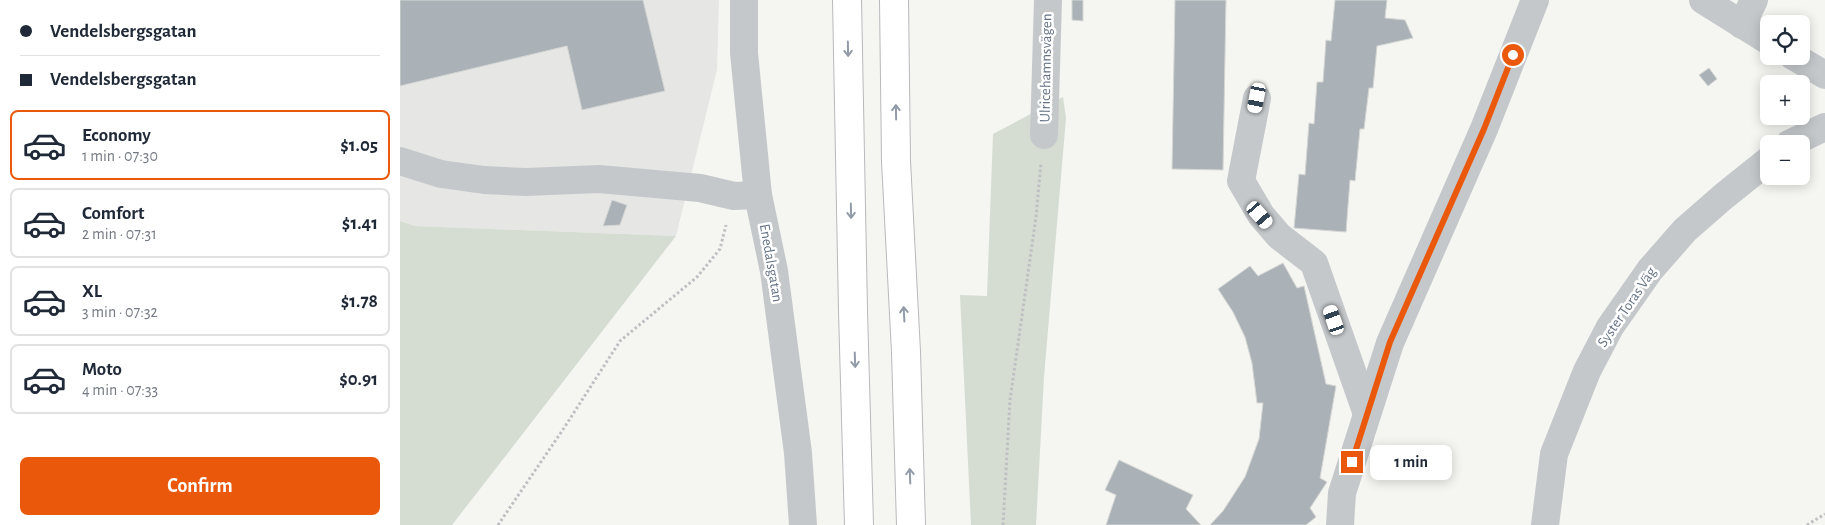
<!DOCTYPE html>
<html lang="en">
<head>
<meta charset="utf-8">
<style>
  :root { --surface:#fff; --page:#f2f2f3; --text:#1f2937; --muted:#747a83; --line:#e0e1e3; --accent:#ea580c }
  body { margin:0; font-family:"Alegreya Sans",sans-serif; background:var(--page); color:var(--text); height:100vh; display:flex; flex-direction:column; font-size:19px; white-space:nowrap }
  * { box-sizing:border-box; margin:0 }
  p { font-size:16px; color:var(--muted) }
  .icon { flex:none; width:28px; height:28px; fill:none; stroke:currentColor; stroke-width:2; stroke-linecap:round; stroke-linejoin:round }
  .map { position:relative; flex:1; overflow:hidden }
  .sheet { display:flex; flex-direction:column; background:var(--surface); width:400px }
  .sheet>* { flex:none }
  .hud { display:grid; align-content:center; height:110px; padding:0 20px; background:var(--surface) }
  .controls { position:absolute; left:1360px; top:15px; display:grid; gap:10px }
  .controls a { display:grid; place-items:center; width:50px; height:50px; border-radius:8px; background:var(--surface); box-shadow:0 2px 12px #0003; font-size:25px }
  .end { position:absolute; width:22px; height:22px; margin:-11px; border:6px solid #ea580c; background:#fff; box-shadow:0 0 0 2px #fff }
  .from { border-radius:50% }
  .bubble { position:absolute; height:35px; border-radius:8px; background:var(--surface); box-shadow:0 2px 12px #0003; font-size:16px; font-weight:600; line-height:35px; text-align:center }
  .car { position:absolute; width:15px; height:30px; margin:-15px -8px; border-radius:6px; box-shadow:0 0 4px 1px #0007; background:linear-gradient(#fff 24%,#345 0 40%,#fff 0 76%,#345 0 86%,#fff 0) }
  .hud b { display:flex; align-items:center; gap:18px; height:48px; font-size:19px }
  .hud b+b { border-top:1px solid var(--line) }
  .hud i { width:12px; height:12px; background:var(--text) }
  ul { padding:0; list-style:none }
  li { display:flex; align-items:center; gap:15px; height:70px; margin:0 10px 8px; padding:0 10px; border:2px solid var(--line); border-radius:8px }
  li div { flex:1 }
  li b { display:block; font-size:19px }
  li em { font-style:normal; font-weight:600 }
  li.current { border-color:var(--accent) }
  li>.icon { width:45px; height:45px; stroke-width:1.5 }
  .cta { display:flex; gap:10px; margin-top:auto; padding:10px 20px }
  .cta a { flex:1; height:58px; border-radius:8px; background:var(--accent); color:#fff; font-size:20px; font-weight:600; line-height:58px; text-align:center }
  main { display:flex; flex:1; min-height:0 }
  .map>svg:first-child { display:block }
  .built { fill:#e6e7e5 }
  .green { fill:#d5ddd2 }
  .building { fill:#aab2b8; stroke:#d6d7d4 }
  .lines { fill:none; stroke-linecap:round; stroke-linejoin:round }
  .highway-casing { stroke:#b7b9bd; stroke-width:30 }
  .path { stroke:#bebfc2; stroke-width:3; stroke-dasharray:2.5 2.5; stroke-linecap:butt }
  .minor { stroke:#c5c8cb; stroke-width:28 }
  .highway { stroke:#fff; stroke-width:28 }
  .oneway { stroke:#929ca9 }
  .route { stroke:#ea580c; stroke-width:6 }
  .labels { text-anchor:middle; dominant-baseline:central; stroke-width:5; stroke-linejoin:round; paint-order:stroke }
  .street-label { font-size:15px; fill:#637284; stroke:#fff }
</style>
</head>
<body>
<main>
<section class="sheet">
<div class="hud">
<b><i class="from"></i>Vendelsbergsgatan</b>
<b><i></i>Vendelsbergsgatan</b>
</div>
<ul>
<li class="current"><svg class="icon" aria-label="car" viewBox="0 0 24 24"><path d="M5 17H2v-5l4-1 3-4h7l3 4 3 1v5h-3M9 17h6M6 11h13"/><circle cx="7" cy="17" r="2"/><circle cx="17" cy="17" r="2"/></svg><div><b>Economy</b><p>1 min · 07:30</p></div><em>$1.05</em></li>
<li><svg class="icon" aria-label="car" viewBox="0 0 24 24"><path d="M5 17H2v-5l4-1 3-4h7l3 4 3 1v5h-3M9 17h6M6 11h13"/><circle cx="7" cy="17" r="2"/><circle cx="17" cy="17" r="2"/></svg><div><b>Comfort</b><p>2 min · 07:31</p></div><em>$1.41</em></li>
<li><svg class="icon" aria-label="car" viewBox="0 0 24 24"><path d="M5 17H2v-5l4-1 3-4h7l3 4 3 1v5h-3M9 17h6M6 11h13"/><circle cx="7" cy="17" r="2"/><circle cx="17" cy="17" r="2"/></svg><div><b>XL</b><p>3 min · 07:32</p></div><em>$1.78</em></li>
<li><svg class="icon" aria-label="car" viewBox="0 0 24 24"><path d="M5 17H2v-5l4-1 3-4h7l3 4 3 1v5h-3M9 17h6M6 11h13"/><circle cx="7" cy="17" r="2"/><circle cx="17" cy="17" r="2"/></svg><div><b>Moto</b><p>4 min · 07:33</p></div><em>$0.91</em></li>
</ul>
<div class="cta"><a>Confirm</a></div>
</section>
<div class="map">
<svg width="1425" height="525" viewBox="0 0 1425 525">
  <rect width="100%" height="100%" fill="#f5f5f1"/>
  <!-- built -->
  <polygon class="built" points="0,0 319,0 317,70 276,236 15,226 0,221"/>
  <!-- green -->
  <g class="green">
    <polygon points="663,97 666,118 644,377 636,525 571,525 560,295 587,296 593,134"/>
    <polygon points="0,221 15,226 276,236 52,525 0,525"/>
  </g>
  <!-- building -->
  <g class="building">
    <polygon points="0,0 243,0 265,91 182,110 167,46 0,86"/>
    <polygon points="672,0 683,0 683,21 672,20"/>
    <polygon points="775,0 826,0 823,170 772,169"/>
    <polygon points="935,0 987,0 985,18 1005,20 1013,38 977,46 973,88 969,88 964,129 960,129 955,181 950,180 946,232 894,228 899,174 905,175 909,123 914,124 917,82 923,82 926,40 931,41"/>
    <polygon points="1309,68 1317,79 1308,86 1299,75"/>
    <polygon points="212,200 227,205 220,225 203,226"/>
    <polygon points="883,263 897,288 904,286 926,384 936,386 920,478 927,482 910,508 916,517 906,525 810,525 823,511 845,477 859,439 863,403 857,403 852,363 845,337 833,312 818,289 850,266 858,276"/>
    <polygon points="719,460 793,495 786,509 801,525 706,525 716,495 705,490"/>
  </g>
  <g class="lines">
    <!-- highway casing -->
    <g class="highway-casing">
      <g id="highway">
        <polyline points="447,0 453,311 459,525"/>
        <polyline points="494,0 496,161 506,352 511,525"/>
      </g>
    </g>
    <!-- path -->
    <g class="path">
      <polyline points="98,525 164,428 220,341 297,277 320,249 326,225"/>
      <polyline points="603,525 610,400 636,217 641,163"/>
      <polyline points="1407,525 1425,514"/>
    </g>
    <!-- minor -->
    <g class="minor">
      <polyline points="344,0 344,53 358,195 374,271 398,453 403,525"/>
      <polyline points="1303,0 1369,41"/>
      <polyline points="1342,25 1354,0"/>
      <polyline points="1393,56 1425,75"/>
      <polyline points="857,98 841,181 861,215 879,236 914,263 967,414"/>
      <polyline points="644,135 648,0"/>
      <polyline points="1389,144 1425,127"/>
      <polyline points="0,161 41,174 84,180 126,182 199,179 300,188 334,196 358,195"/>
      <polyline points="940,525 942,493 990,343 1084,129 1135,0"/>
      <polyline points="1145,525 1154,454 1187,371 1210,327 1250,270 1285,230 1324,196 1369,160"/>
    </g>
    <!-- highway -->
    <use href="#highway" class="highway"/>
  </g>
  <!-- one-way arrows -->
  <defs><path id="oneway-shaft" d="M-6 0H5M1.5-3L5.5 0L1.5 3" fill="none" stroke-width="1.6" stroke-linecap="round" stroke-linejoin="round" transform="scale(1.25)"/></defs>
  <g class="oneway">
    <use href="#oneway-shaft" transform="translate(448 49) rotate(89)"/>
    <use href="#oneway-shaft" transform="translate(496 112) rotate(-91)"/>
    <use href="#oneway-shaft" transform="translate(451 211) rotate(89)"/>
    <use href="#oneway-shaft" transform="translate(504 314) rotate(-93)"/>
    <use href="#oneway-shaft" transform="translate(455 360) rotate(88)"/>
    <use href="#oneway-shaft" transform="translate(510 476) rotate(-92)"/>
  </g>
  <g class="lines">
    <!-- route -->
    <polyline class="route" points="952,462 990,342 1084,129 1113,55"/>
  </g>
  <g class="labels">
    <!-- street labels -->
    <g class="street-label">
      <text transform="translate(646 68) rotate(-89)">Ulricehamnsvägen</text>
      <text transform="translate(371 263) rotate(80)">Enedalsgatan</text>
      <text transform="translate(1227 307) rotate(-56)">Syster Toras Väg</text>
    </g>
  </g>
</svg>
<div class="controls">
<a><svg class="icon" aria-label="locate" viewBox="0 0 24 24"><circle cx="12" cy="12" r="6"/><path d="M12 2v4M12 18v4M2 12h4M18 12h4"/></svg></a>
<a>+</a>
<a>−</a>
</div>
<i class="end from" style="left:1113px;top:55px"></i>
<i class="end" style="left:952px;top:462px"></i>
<div class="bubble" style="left:970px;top:445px;width:82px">1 min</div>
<i class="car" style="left:857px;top:98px;rotate:191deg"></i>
<i class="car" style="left:860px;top:215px;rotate:139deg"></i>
<i class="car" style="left:934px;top:320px;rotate:341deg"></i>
</div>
</main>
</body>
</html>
